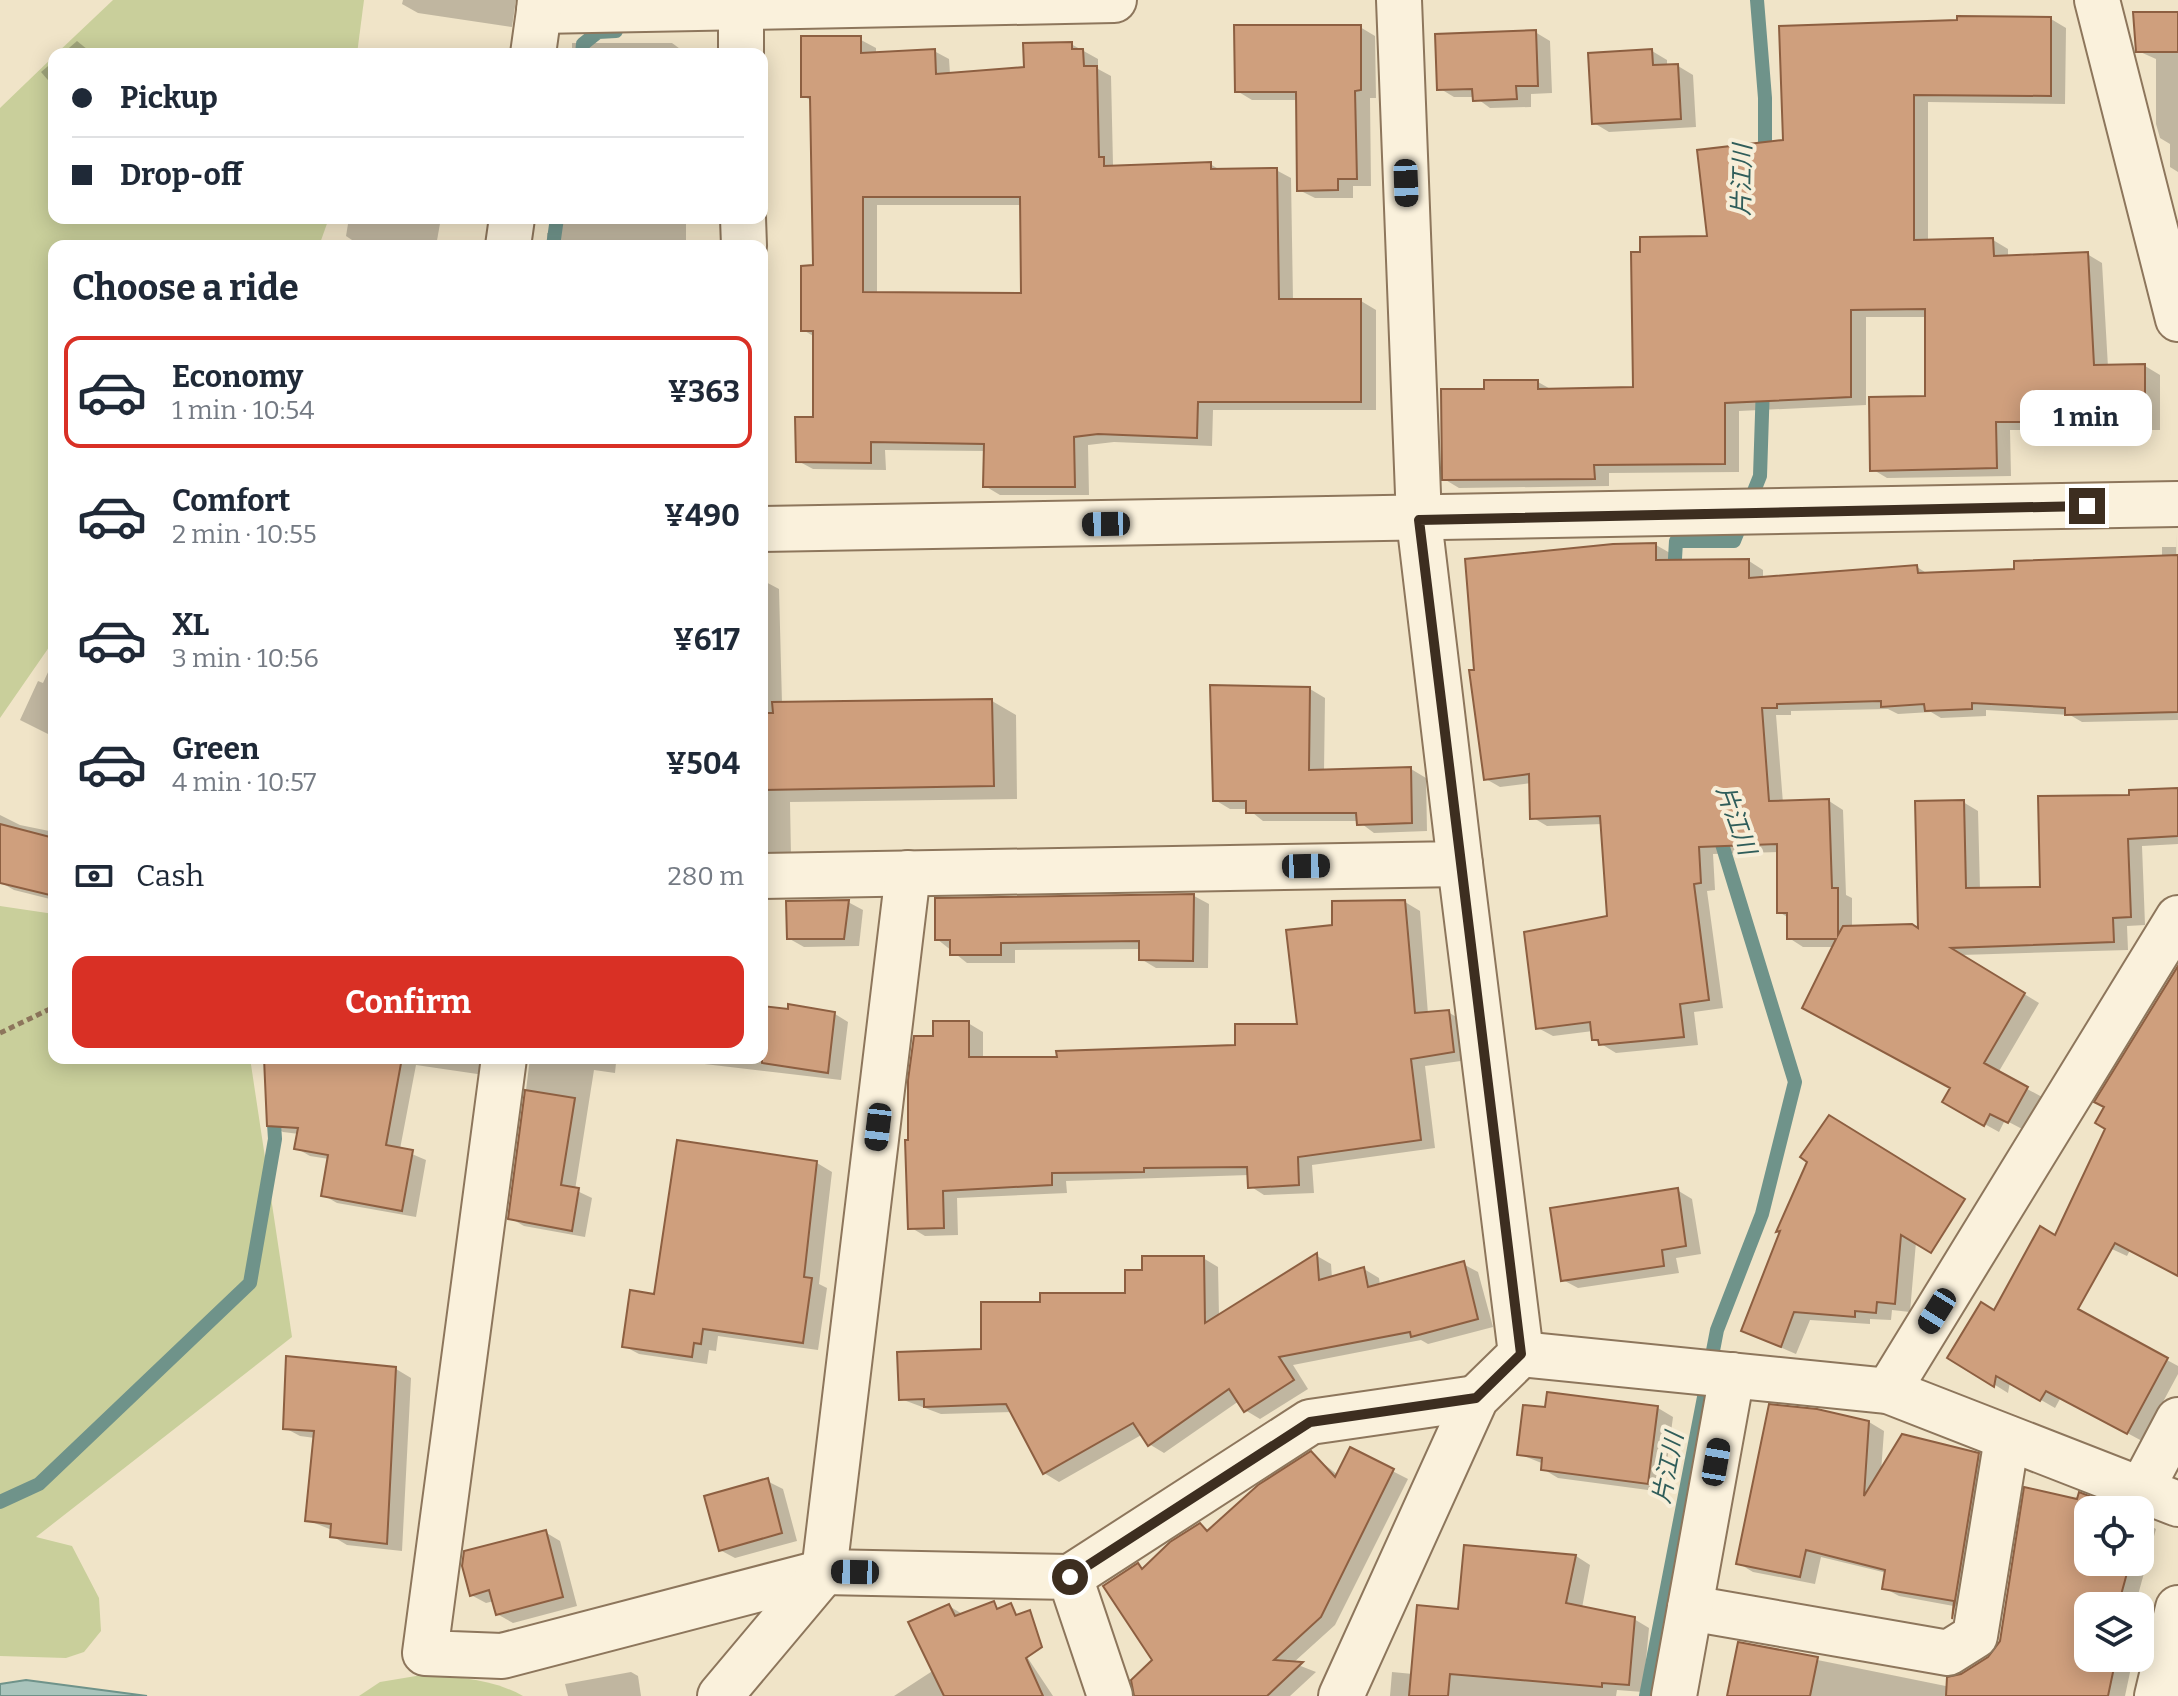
<!DOCTYPE html>
<html lang="en">
<head>
<meta charset="utf-8">
<style>
  :root { --surface:#fff; --page:#f6f6f7; --text:#1f2937; --muted:#747a83; --line:#e0e1e3; --accent:#d93025 }
  body { margin:0; font-family:Bitter,"Noto Sans JP",serif; background:var(--page); color:var(--text); height:100vh; display:flex; flex-direction:column; font-size:30px; white-space:nowrap }
  * { box-sizing:border-box; margin:0 }
  p { font-size:26px; color:var(--muted) }
  .icon { flex:none; width:44px; height:44px; fill:none; stroke:currentColor; stroke-width:2; stroke-linecap:round; stroke-linejoin:round }
  .map { position:relative; flex:1; overflow:hidden }
  .side { position:absolute; left:48px; top:240px; width:720px; height:824px; display:flex; flex-direction:column; background:var(--surface); border-radius:16px; box-shadow:0 4px 20px #0003 }
  .side>* { flex:none }
  .banner { position:absolute; left:48px; top:48px; width:720px; height:176px; border-radius:16px; box-shadow:0 4px 20px #0003; display:grid; align-content:center; height:176px; padding:0 24px; background:var(--surface) }
  .controls { position:absolute; left:2074px; top:1496px; display:grid; gap:16px }
  .controls a { display:grid; place-items:center; width:80px; height:80px; border-radius:16px; background:var(--surface); box-shadow:0 4px 20px #0003; font-size:40px }
  .end { position:absolute; width:36px; height:36px; margin:-18px; border:10px solid #3d2e20; background:#fff; box-shadow:0 0 0 4px #fff }
  .from { border-radius:50% }
  .bubble { position:absolute; height:56px; border-radius:16px; background:var(--surface); box-shadow:0 4px 20px #0003; font-size:26px; font-weight:700; line-height:56px; text-align:center }
  .car { position:absolute; width:24px; height:48px; margin:-24px -12px; border-radius:10px; box-shadow:0 0 6px 2px #0007; background:linear-gradient(#222 24%,#8ab4d8 0 40%,#222 0 76%,#8ab4d8 0 86%,#222 0) }
  .banner b { display:flex; align-items:center; gap:28px; height:76px; font-size:30px }
  .banner b+b { border-top:2px solid var(--line) }
  .banner i { width:20px; height:20px; background:var(--text) }
  ul { padding:0; list-style:none }
  li { display:flex; align-items:center; gap:24px; height:112px; margin:0 16px 12px; padding:0 8px; border:4px solid transparent; border-radius:16px }
  li div { flex:1 }
  li b { display:block; font-size:30px }
  li em { font-style:normal; font-weight:700 }
  li.on { border-color:var(--accent) }
  li>.icon { width:72px; height:72px; stroke-width:1.5 }
  h2 { padding:0 24px; font-size:36px; line-height:96px }
  .pay { display:flex; align-items:center; gap:20px; height:88px; padding:0 24px; font-size:30px }
  .pay p { margin-inline-start:auto }
  .cta { display:flex; gap:16px; margin-top:auto; padding:16px 24px }
  .cta a { flex:1; height:92px; border-radius:16px; background:var(--accent); color:#fff; font-size:32px; font-weight:700; line-height:92px; text-align:center }
  .map>svg:first-child { display:block }
  .green { fill:#c9cf9b }
  .water { fill:#a9c4bc; stroke:#6f938a; stroke-width:2 }
  .shadow { fill:#0003; fill-rule:evenodd }
  .lines { fill:none; stroke-linecap:round; stroke-linejoin:round }
  .stream { stroke:#6f938a; stroke-width:14 }
  .building { fill:#cf9f7d; stroke:#8d5f41; stroke-width:2; fill-rule:evenodd }
  .minor-casing { stroke:#8d765c; stroke-width:48 }
  .path { stroke:#8d765c; stroke-width:5; stroke-dasharray:6 4; stroke-linecap:butt }
  .minor { stroke:#faf1dc; stroke-width:44 }
  .route { stroke:#3d2e20; stroke-width:10 }
  .labels { text-anchor:middle; dominant-baseline:central; stroke-width:8; stroke-linejoin:round; paint-order:stroke }
  .water-label { font-size:24px; font-style:italic; fill:#2f5d5a; stroke:#f7eed8 }
</style>
</head>
<body>
<div class="map">
<svg width="2178" height="1696" viewBox="0 0 2178 1696">
  <rect width="100%" height="100%" fill="#f0e4c8"/>
  <!-- green -->
  <g class="green">
    <polygon points="113,0 364,0 357,54 56,54"/>
    <polygon points="54,56 54,218 329,218 319,246 54,246 54,640 0,718 0,108"/>
    <polygon points="0,906 54,914 54,1058 250,1058 292,1337 36,1537 72,1546 99,1598 101,1631 84,1652 66,1658 0,1656"/>
    <path d="M416 1676C453 1676 491 1678 523 1696H359L380 1682Z"/>
  </g>
  <!-- water -->
  <polygon class="water" points="26,1680 147,1696 0,1696 0,1684"/>
  <!-- shadow -->
  <g class="shadow">
    <polygon points="403,0 516,0 512,27 418,13 402,4"/>
    <polygon points="2178,14 2178,172 2170,167 2170,144 2160,138 2156,124 2156,59 2138,51"/>
    <polygon points="2051,19 2066,28 2065,104 1928,102 1928,241 1993,240 2008,249 2008,257 2087,254 2102,263 2108,367 2145,366 2160,375 2160,430 2010,430 2011,476 1887,478 1872,469 1927,398 1927,317 1866,317 1866,405 1739,411 1739,472 1609,473 1609,486 1459,488 1444,479 1486,391 1538,382 1554,391 1635,389 1709,238 1785,142"/>
    <polygon points="1360,27 1375,36 1376,98 1370,98 1371,186 1353,186 1353,198 1315,198 1299,190 1298,100 1252,100 1237,91"/>
    <polygon points="1535,32 1550,41 1552,93 1531,94 1531,107 1490,108 1475,97 1454,97 1439,88"/>
    <path d="M861 40 876 48V54L934 51 949 59 950 74 1026 68 1071 44 1098 59V69L1111 76 1113 165 1210 164 1222 171 1276 170 1291 178 1293 301H1361L1376 310V410H1213L1212 446 1114 442 1088 445 1089 495H1000L985 486 986 451 885 450 886 470 813 469 798 461 815 419V337L803 330 815 267 812 101 803 96ZM877 205H1022L1023 295 877 294Z"/>
    <polygon points="77,41 93,54 62,54"/>
    <polygon points="572,43 672,43 687,54 572,54"/>
    <polygon points="1652,51 1667,60 1667,66 1678,66 1693,75 1696,127 1609,132 1594,123"/>
    <polygon points="54,61 54,87 41,72"/>
    <polygon points="349,218 441,218 436,246 361,246 346,236"/>
    <polygon points="556,218 686,218 686,246 547,246 547,233 556,233"/>
    <polygon points="2176,531 2178,720 2082,722 2070,715 1986,710 1986,716 1941,718 1931,712 1898,714 1888,709 1791,711 1791,715 1776,715 1783,803 1829,801 1843,810 1846,895 1852,898 1852,927 1920,931 1963,802 1978,811 1980,890 2042,889 2131,797 2178,790 2178,844 2142,846 2145,925 2127,926 2128,950 1961,955 2039,1003 1998,1073 2042,1097 2024,1130 2005,1120 1999,1132 1959,1110 1952,1087 1835,947 1803,947 1789,938 1789,918 1779,912 1779,852 1713,854 1715,890 1707,891 1723,1008 1694,1012 1698,1045 1616,1053 1593,1039 1593,1031 1553,1036 1538,1028 1610,918 1603,824 1547,826 1532,817 1531,783 1500,787 1486,779 1656,545 1670,553 1670,562 1749,561 1763,570 1763,579 1917,567 1928,574 2016,571 2162,558 2162,547 2176,547"/>
    <polygon points="762,580 779,589 782,704 992,701 1016,715 1017,799 790,802 791,856 762,857"/>
    <polygon points="49,670 54,672 54,737 20,720 38,681 43,683"/>
    <polygon points="1310,689 1325,698 1324,772 1411,769 1426,778 1427,831 1374,833 1358,821 1263,821 1248,809 1230,809 1215,800"/>
    <polygon points="0,815 20,825 54,832 54,900 14,890 0,882"/>
    <polygon points="1194,896 1209,904 1208,968 1156,968 1141,959 1141,949 1015,950 1015,963 967,963 937,939"/>
    <polygon points="848,902 863,910 859,946 804,947 788,938"/>
    <polygon points="1405,902 1420,911 1428,1014 1448,1012 1463,1021 1468,1060 1425,1066 1435,1148 1312,1165 1314,1193 1264,1195 1250,1186 1249,1175 1066,1181 1067,1193 957,1198 958,1235 925,1236 910,1227 910,1142 935,1038 968,1023 983,1032 983,1059 1059,1059 1237,1047 1299,1026 1334,926"/>
    <polygon points="2178,1007 2178,1275 2130,1250 2127,1256 2077,1233"/>
    <polygon points="762,1008 835,1014 848,1022 841,1080 696,1063 616,1063 615,1073 594,1070 575,1190 592,1198 585,1237 524,1226 510,1218 530,1058 762,1058"/>
    <polygon points="266,1058 495,1058 491,1076 416,1065 400,1149 426,1160 416,1217 337,1203 323,1195 329,1159 310,1156 296,1148 299,1134 283,1132 269,1124"/>
    <polygon points="679,1142 817,1163 832,1172 819,1284 827,1288 818,1350 718,1336 716,1351 709,1350 707,1364 639,1354 624,1346 655,1296"/>
    <polygon points="1809,1161 1916,1242 1910,1312 1892,1310 1891,1320 1870,1319 1870,1324 1810,1320 1796,1354 1743,1331 1782,1233 1779,1231"/>
    <polygon points="1677,1190 1692,1199 1701,1254 1676,1258 1679,1273 1578,1288 1563,1280"/>
    <polygon points="1317,1256 1331,1264 1332,1278 1364,1269 1379,1278 1380,1286 1463,1264 1478,1272 1493,1327 1428,1344 1421,1340 1293,1365 1308,1389 1260,1419 1245,1410 1239,1401 1164,1453 1149,1444 1143,1434 1059,1482 1044,1473 1012,1412 941,1414 901,1399 983,1351 1042,1304 1127,1295 1144,1272 1203,1258 1218,1267 1219,1316"/>
    <polygon points="2014,1277 2178,1366 2178,1374 2142,1441 2061,1397 2055,1408 2010,1382 2008,1393 1950,1357 1995,1312"/>
    <polygon points="396,1369 411,1378 402,1551 347,1545 332,1536 332,1530 307,1520 315,1438 300,1436 285,1428"/>
    <polygon points="1658,1408 1673,1417 1663,1492 1558,1478 1543,1469 1544,1464 1519,1454 1547,1409"/>
    <polygon points="1869,1422 1884,1431 1881,1472 1978,1455 1993,1464 1970,1609 1899,1596 1884,1588 1887,1573 1821,1557 1815,1584 1753,1572 1738,1563"/>
    <polygon points="1351,1450 1408,1479 1335,1625 1293,1663 1316,1672 1290,1696 1144,1696 1155,1661 1138,1565 1145,1569 1200,1525 1210,1531 1311,1454 1338,1475"/>
    <polygon points="767,1481 783,1489 797,1541 735,1558 720,1550"/>
    <polygon points="2026,1490 2116,1510 2088,1510 2088,1562 2140,1562 2140,1520 2156,1529 2135,1606 2088,1606 2088,1658 2133,1658 2125,1696 2000,1696"/>
    <polygon points="545,1532 560,1541 577,1606 513,1623 497,1614 494,1601 486,1603 471,1595"/>
    <polygon points="1576,1556 1590,1565 1582,1608 1634,1619 1649,1628 1643,1692 1617,1690 1616,1696 1390,1696 1392,1672 1413,1674 1460,1611"/>
    <polygon points="949,1606 964,1615 1000,1616 1053,1696 894,1696 934,1670"/>
    <polygon points="1739,1644 1995,1696 1729,1696"/>
    <polygon points="631,1672 638,1676 641,1696 568,1696 565,1684"/>
  </g>
  <g class="lines">
    <!-- stream -->
    <g class="stream">
      <polyline points="1757,0 1765,98 1765,160"/>
      <polyline points="582,54 583,44 598,32 616,31"/>
      <polyline points="553,246 557,218"/>
      <polyline points="1674,576 1676,541 1734,541 1760,476 1763,384"/>
      <polyline points="0,1502 39,1484 250,1283 275,1139 273,1108"/>
      <polyline points="1646,1696 1717,1330 1762,1214 1795,1082 1718,831"/>
    </g>
  </g>
  <!-- building -->
  <g class="building">
    <polygon points="2133,12 2178,12 2178,52 2136,52"/>
    <polygon points="1957,16 2051,17 2051,96 1914,95 1914,240 1993,238 1994,256 2088,252 2094,365 2145,364 2145,422 1996,422 1997,468 1870,471 1869,397 1925,396 1925,309 1851,310 1851,397 1725,403 1725,464 1594,465 1595,479 1442,480 1441,389 1484,389 1484,380 1538,380 1538,389 1633,387 1631,252 1640,252 1640,237 1707,236 1697,150 1783,140 1779,26 1957,20"/>
    <polygon points="1234,25 1361,25 1361,90 1355,91 1357,179 1338,179 1338,190 1297,191 1296,92 1235,92"/>
    <polygon points="1536,30 1538,86 1516,86 1517,99 1473,101 1472,89 1437,90 1435,34"/>
    <path d="M801 36H861V53L935 49 936 74 1024 67 1023 43 1072 42V49H1083L1084 66H1097L1099 157H1104V166L1211 162V169L1277 168 1279 299H1361V402H1198L1197 438 1098 434 1074 437 1075 487H983L984 444 871 442V463L796 462 795 417H813V331H801V266L813 265 810 97H801ZM863 197H1020L1021 293 863 292Z"/>
    <polygon points="1652,49 1653,65 1678,64 1681,119 1592,124 1588,53"/>
    <polygon points="1656,543 1656,560 1749,559 1749,578 1917,565 1918,573 2014,569 2014,561 2178,555 2178,712 2065,715 2065,708 1972,703 1972,709 1925,711 1924,704 1881,707 1881,701 1777,704 1777,708 1762,708 1769,801 1829,799 1832,888 1838,888 1838,935 1843,926 1912,924 1918,928 1915,801 1964,800 1966,888 2040,887 2038,796 2129,795 2129,790 2178,788 2178,836 2128,839 2131,917 2113,918 2114,942 1951,948 2025,993 1984,1063 2028,1087 2008,1123 1990,1114 1984,1126 1942,1102 1950,1088 1802,1008 1836,939 1787,939 1787,913 1777,913 1777,844 1699,847 1701,883 1694,884 1709,1000 1680,1004 1684,1037 1599,1045 1598,1040 1592,1040 1590,1022 1536,1029 1524,932 1607,916 1600,816 1530,819 1529,774 1484,780 1469,670 1474,670 1465,559 1613,544"/>
    <polygon points="1210,685 1310,687 1309,770 1411,767 1412,823 1357,825 1356,813 1246,813 1246,801 1213,801"/>
    <polygon points="992,699 994,786 762,790 762,713 773,713 772,702"/>
    <polygon points="0,824 54,838 54,896 0,883"/>
    <polygon points="1194,894 1193,961 1139,960 1139,941 1001,943 1001,955 950,955 950,940 935,940 935,898"/>
    <polygon points="849,900 844,939 787,939 786,901"/>
    <polygon points="1405,900 1415,1013 1449,1010 1454,1052 1411,1059 1421,1140 1298,1157 1299,1185 1248,1188 1247,1167 1144,1168 1144,1172 1052,1173 1052,1185 943,1191 944,1228 908,1229 905,1140 908,1140 908,1080 914,1036 933,1036 933,1021 969,1021 969,1057 1057,1057 1056,1051 1235,1045 1235,1024 1297,1024 1286,930 1332,925 1332,901"/>
    <polygon points="2178,966 2178,1276 2115,1243 2078,1309 2168,1358 2127,1434 2046,1391 2040,1401 1996,1376 1994,1387 1947,1358 1981,1302 1994,1310 2040,1226 2055,1235 2105,1129 2095,1123 2104,1107 2094,1102"/>
    <polygon points="788,1004 835,1012 828,1073 762,1063 762,1006 788,1009"/>
    <polygon points="264,1058 402,1058 386,1145 413,1150 402,1211 321,1196 328,1155 294,1149 298,1128 267,1126"/>
    <polygon points="525,1090 575,1098 561,1185 579,1188 572,1231 508,1219"/>
    <polygon points="1829,1115 1965,1199 1931,1253 1901,1235 1895,1304 1877,1302 1876,1313 1855,1311 1855,1317 1794,1312 1781,1347 1741,1331 1780,1231 1776,1232 1807,1162 1800,1157"/>
    <polygon points="677,1140 817,1161 804,1277 812,1278 803,1343 703,1329 701,1344 694,1343 692,1357 622,1347 630,1290 654,1294"/>
    <polygon points="1678,1188 1686,1246 1662,1250 1664,1266 1561,1281 1550,1208"/>
    <polygon points="1317,1253 1319,1280 1364,1267 1368,1287 1464,1261 1478,1319 1411,1337 1410,1332 1279,1357 1294,1380 1244,1412 1229,1389 1148,1446 1133,1423 1043,1474 1006,1404 924,1407 924,1399 899,1400 897,1352 981,1349 981,1302 1040,1302 1040,1293 1125,1293 1125,1270 1142,1270 1142,1256 1204,1256 1205,1323"/>
    <polygon points="286,1356 396,1367 387,1544 330,1537 331,1524 305,1521 314,1431 283,1429"/>
    <polygon points="1547,1392 1658,1406 1648,1484 1541,1470 1542,1458 1517,1455 1523,1405 1545,1407"/>
    <polygon points="1769,1404 1817,1409 1869,1421 1864,1496 1902,1434 1979,1453 1952,1619 1954,1601 1882,1589 1885,1570 1806,1550 1800,1577 1736,1564"/>
    <polygon points="1350,1447 1394,1469 1321,1617 1274,1660 1303,1662 1267,1696 1134,1696 1131,1680 1152,1660 1103,1586 1138,1563 1142,1569 1170,1542 1200,1523 1207,1531 1258,1485 1311,1451 1335,1477"/>
    <polygon points="768,1478 782,1533 719,1551 704,1496"/>
    <polygon points="2024,1487 2077,1499 2079,1492 2125,1510 2088,1510 2088,1562 2130,1562 2118,1606 2088,1606 2088,1658 2116,1658 2108,1696 1946,1696 1947,1677 1961,1674 1988,1657 2000,1641"/>
    <polygon points="546,1530 563,1597 496,1615 489,1590 470,1596 462,1566 464,1551"/>
    <polygon points="1464,1545 1576,1555 1566,1603 1635,1617 1629,1685 1602,1683 1602,1687 1450,1674 1448,1696 1409,1696 1417,1605 1458,1609"/>
    <polygon points="994,1601 997,1609 1011,1603 1016,1615 1030,1610 1042,1647 1026,1658 1043,1696 944,1696 908,1622 949,1604 955,1616"/>
    <polygon points="1738,1642 1818,1657 1810,1696 1727,1696"/>
  </g>
  <g class="lines">
    <!-- minor casing -->
    <g class="minor-casing">
      <g id="minor">
        <polyline points="540,0 539,11 1114,0"/>
        <polyline points="2097,0 2178,319"/>
        <polyline points="741,7 741,54"/>
        <polyline points="533,54 539,11"/>
        <polyline points="743,218 744,246"/>
        <polyline points="508,246 512,218"/>
        <polyline points="762,529 2178,504"/>
        <polyline points="762,876 1460,864 1419,520 1399,0"/>
        <polyline points="504,1058 425,1653 502,1656 824,1572 1070,1577 1110,1696"/>
        <polyline points="1521,1354 1888,1391 2178,1504"/>
        <polyline points="1888,1391 2178,918"/>
        <polyline points="2141,1490 2178,1420"/>
        <polyline points="1070,1577 1310,1422 1476,1398"/>
        <polyline points="1690,1608 1948,1653 1975,1636 2007,1438"/>
        <polyline points="720,1696 824,1572 908,873"/>
        <polyline points="1341,1696 1476,1398 1521,1354 1460,864"/>
        <polyline points="1674,1696 1732,1375"/>
        <polyline points="2157,1696 2178,1608"/>
      </g>
    </g>
    <!-- path -->
    <polyline class="path" points="0,1033 54,1007"/>
    <!-- minor -->
    <use href="#minor" class="minor"/>
  </g>
  <g class="lines">
    <!-- route -->
    <polyline class="route" points="1070,1577 1310,1422 1476,1398 1521,1354 1419,520 2087,506"/>
  </g>
  <g class="labels">
    <!-- water labels -->
    <g class="water-label">
      <text transform="translate(1742 180) rotate(-89)">片江川</text>
      <text transform="translate(1736 820) rotate(70)">片江川</text>
      <text transform="translate(1668 1468) rotate(-79)">片江川</text>
    </g>
  </g>
</svg>
<div class="controls">
<a><svg class="icon" aria-label="locate" viewBox="0 0 24 24"><circle cx="12" cy="12" r="6"/><path d="M12 2v4M12 18v4M2 12h4M18 12h4"/></svg></a>
<a><svg class="icon" aria-label="layers" viewBox="0 0 24 24"><path d="M12 4l9 5-9 5-9-5zM3 14l9 5 9-5"/></svg></a>
</div>
<i class="end from" style="left:1070px;top:1577px"></i>
<i class="end" style="left:2087px;top:506px"></i>
<div class="bubble" style="left:2020px;top:390px;width:132px">1 min</div>
<i class="car" style="left:1406px;top:183px;rotate:178deg"></i>
<i class="car" style="left:1106px;top:524px;rotate:269deg"></i>
<i class="car" style="left:1306px;top:866px;rotate:89deg"></i>
<i class="car" style="left:878px;top:1127px;rotate:187deg"></i>
<i class="car" style="left:1937px;top:1311px;rotate:212deg"></i>
<i class="car" style="left:1716px;top:1462px;rotate:10deg"></i>
<i class="car" style="left:855px;top:1572px;rotate:271deg"></i>
<div class="banner">
<b><i class="from"></i>Pickup</b>
<b><i></i>Drop-off</b>
</div>
<section class="side">
<h2>Choose a ride</h2>
<ul>
<li class="on"><svg class="icon" aria-label="car" viewBox="0 0 24 24"><path d="M5 17H2v-5l4-1 3-4h7l3 4 3 1v5h-3M9 17h6M6 11h13"/><circle cx="7" cy="17" r="2"/><circle cx="17" cy="17" r="2"/></svg><div><b>Economy</b><p>1 min · 10:54</p></div><em>¥363</em></li>
<li><svg class="icon" aria-label="car" viewBox="0 0 24 24"><path d="M5 17H2v-5l4-1 3-4h7l3 4 3 1v5h-3M9 17h6M6 11h13"/><circle cx="7" cy="17" r="2"/><circle cx="17" cy="17" r="2"/></svg><div><b>Comfort</b><p>2 min · 10:55</p></div><em>¥490</em></li>
<li><svg class="icon" aria-label="car" viewBox="0 0 24 24"><path d="M5 17H2v-5l4-1 3-4h7l3 4 3 1v5h-3M9 17h6M6 11h13"/><circle cx="7" cy="17" r="2"/><circle cx="17" cy="17" r="2"/></svg><div><b>XL</b><p>3 min · 10:56</p></div><em>¥617</em></li>
<li><svg class="icon" aria-label="car" viewBox="0 0 24 24"><path d="M5 17H2v-5l4-1 3-4h7l3 4 3 1v5h-3M9 17h6M6 11h13"/><circle cx="7" cy="17" r="2"/><circle cx="17" cy="17" r="2"/></svg><div><b>Green</b><p>4 min · 10:57</p></div><em>¥504</em></li>
</ul>
<div class="pay"><svg class="icon" aria-label="cash" viewBox="0 0 24 24"><path d="M3 7h18v10H3z"/><circle cx="12" cy="12" r="2"/></svg>Cash<p>280 m</p></div>
<div class="cta"><a>Confirm</a></div>
</section>
</div>
</body>
</html>
